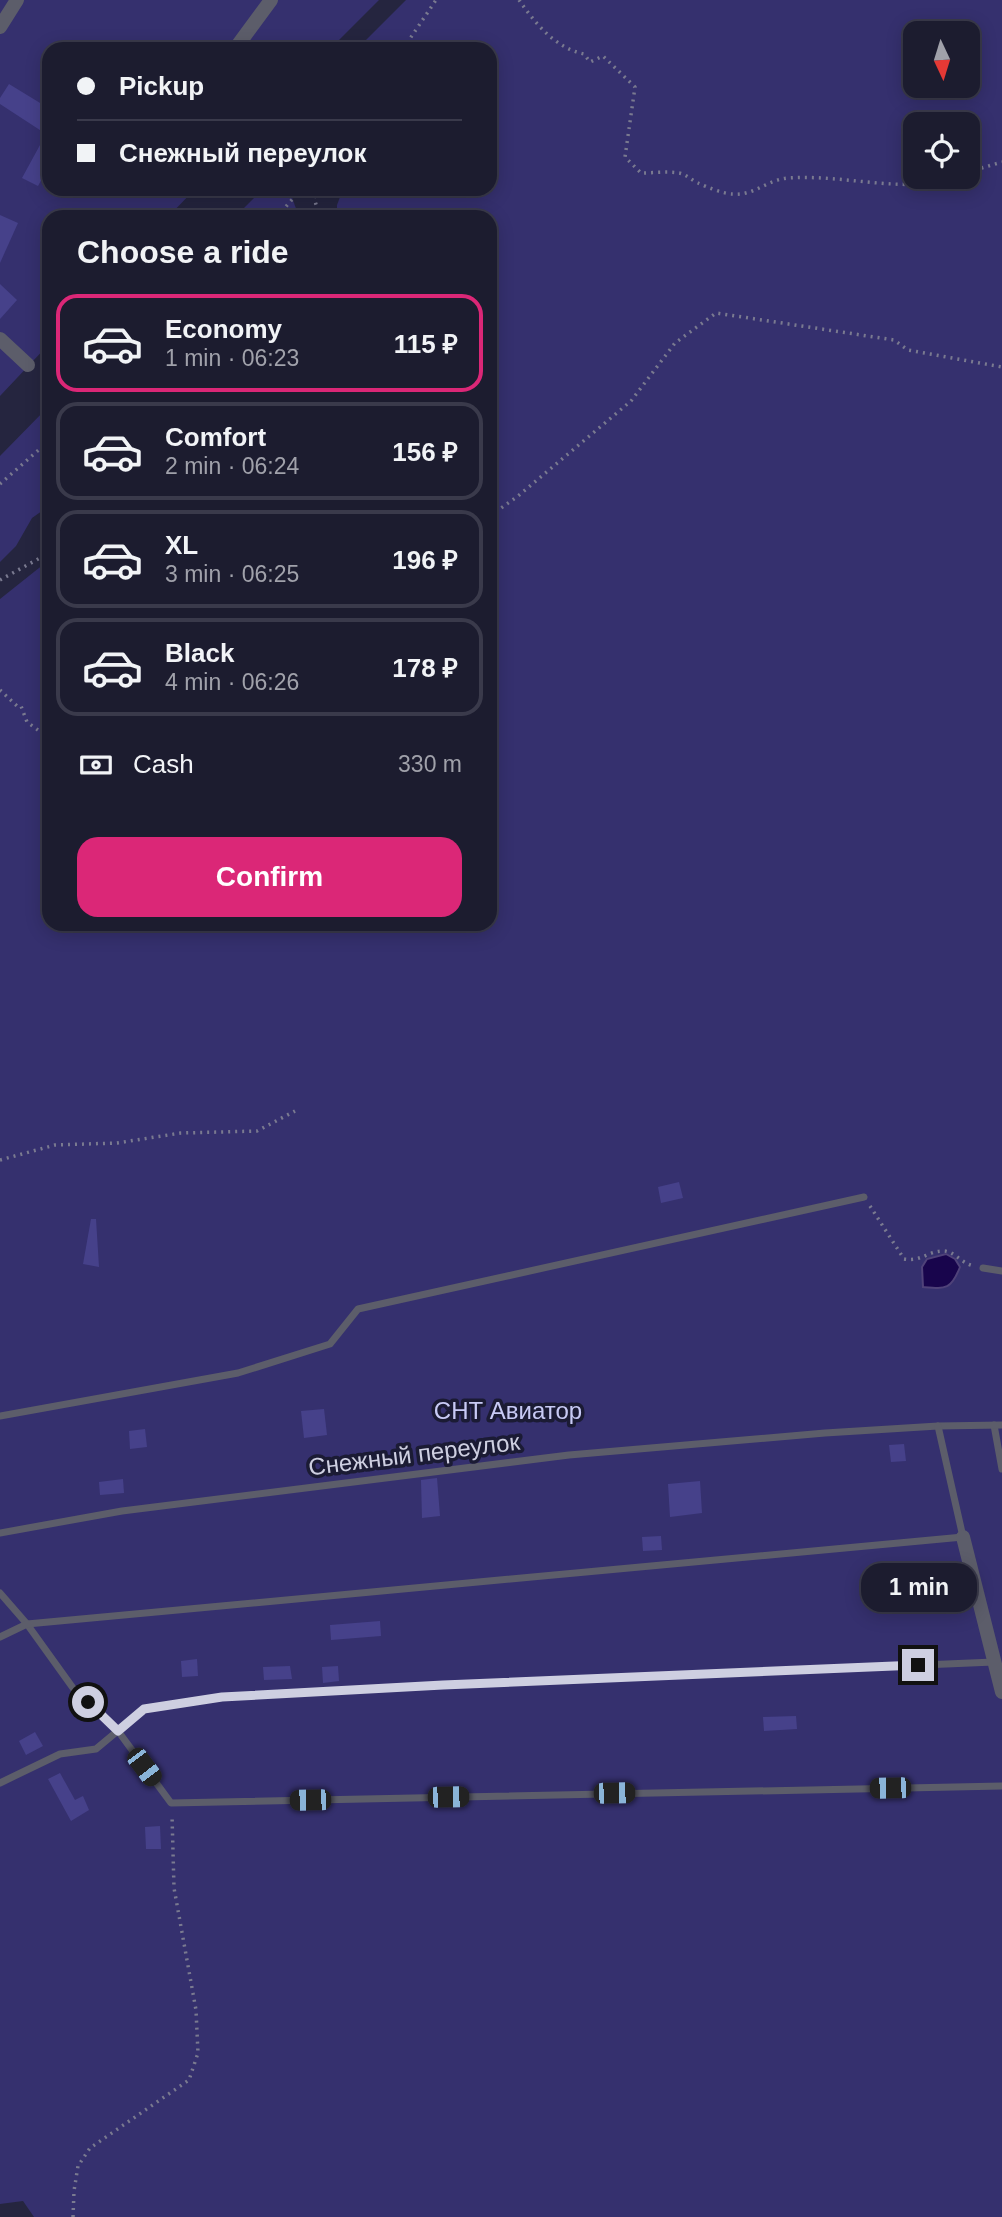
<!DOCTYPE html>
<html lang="en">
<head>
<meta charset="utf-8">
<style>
  :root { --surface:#1c1c2f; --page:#252537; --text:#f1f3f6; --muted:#a0a1aa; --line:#3a3a4b; --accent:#db2777 }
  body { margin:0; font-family:Arial,sans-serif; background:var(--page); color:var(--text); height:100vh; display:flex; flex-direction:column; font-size:26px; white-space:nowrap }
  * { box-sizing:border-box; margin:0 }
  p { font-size:23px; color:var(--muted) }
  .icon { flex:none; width:38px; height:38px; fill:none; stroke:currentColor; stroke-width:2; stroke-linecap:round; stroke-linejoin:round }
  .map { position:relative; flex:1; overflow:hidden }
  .drawer { position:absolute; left:42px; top:210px; width:455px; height:721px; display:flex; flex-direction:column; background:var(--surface); border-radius:21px; box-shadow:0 4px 18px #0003,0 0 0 2px var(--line) }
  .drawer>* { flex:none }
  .top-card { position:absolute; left:42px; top:42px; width:455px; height:154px; border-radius:21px; box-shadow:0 4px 18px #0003,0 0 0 2px var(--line); display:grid; align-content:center; height:154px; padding:0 35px; background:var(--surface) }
  .needle { width:46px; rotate:176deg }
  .controls { position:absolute; left:903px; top:21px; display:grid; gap:14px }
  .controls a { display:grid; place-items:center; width:77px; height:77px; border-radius:14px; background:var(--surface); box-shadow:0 4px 18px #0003,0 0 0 2px var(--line); font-size:35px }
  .end { position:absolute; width:32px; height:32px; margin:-16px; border:9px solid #cecfe1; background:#111; box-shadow:0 0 0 4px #111 }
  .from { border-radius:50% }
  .bubble { position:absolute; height:49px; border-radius:21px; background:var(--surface); box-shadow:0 4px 18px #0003,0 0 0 2px var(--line); font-size:23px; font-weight:800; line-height:49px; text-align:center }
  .car { position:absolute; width:21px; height:42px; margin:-21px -10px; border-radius:9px; box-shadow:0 0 5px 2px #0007; background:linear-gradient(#222 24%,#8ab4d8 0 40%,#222 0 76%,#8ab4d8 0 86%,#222 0) }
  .top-card b { display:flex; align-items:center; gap:24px; height:66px; font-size:26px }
  .top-card b+b { border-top:2px solid var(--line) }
  .top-card i { width:18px; height:18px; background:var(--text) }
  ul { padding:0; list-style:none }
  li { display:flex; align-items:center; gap:21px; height:98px; margin:0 14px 10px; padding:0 21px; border:4px solid var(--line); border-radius:21px }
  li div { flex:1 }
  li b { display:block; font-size:26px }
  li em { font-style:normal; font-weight:800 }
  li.active { border-color:var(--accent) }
  li>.icon { width:63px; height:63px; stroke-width:1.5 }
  h2 { padding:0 35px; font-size:32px; line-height:84px }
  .pay { display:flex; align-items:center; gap:18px; height:77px; padding:0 35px; font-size:26px }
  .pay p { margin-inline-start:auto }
  .cta { display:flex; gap:14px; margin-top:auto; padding:14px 35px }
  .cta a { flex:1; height:80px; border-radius:21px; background:var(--accent); color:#fff; font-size:28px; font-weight:800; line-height:80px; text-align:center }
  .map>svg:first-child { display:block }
  .green { fill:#35306e; fill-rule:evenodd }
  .water { fill:#18054c; stroke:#4f4279; stroke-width:2 }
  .building { fill:#46418a }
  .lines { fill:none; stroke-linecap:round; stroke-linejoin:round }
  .path { stroke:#7a7a90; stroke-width:3.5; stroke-dasharray:2 5; stroke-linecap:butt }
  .lane { stroke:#5c5d6a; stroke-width:7 }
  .street { stroke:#5c5d6a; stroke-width:14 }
  .route { stroke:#cecfe1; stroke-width:9 }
  .labels { text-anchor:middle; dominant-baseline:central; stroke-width:7; stroke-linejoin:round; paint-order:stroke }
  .park-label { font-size:24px; fill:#c8caf5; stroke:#1b1b34 }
  .street-label { font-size:24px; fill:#cecfe1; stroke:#1b1b34 }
</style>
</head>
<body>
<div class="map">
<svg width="1002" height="2217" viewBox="0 0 1002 2217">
  <rect width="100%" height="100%" fill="#25253f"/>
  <!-- green -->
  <g class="green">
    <polygon points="0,0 379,0 330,49 49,49 49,189 195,189 168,217 49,217 49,344 0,396"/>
    <path d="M406 0H1002V2217H34L23 2201 0 2204V599L49 560V924H490V217H337V205L343 189H490V49H357ZM915 33H968V86H915ZM915 124H968V177H915Z"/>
    <polygon points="263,189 289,189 299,217 235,217"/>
    <polygon points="49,406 49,506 32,518 16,546 0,562 0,456"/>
  </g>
  <!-- water -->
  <path class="water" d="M946 1254 955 1259 960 1267C951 1290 946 1289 923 1287L922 1267 927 1259Z"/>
  <!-- building -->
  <g class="building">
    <polygon points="9,84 45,106 49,98 49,166 38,186 22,178 46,134 0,104 0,98"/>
    <polygon points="0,215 18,223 0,263"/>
    <polygon points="0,284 17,300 0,319"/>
    <polygon points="679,1182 683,1198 661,1203 658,1187"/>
    <polygon points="91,1219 96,1219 99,1267 83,1264"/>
    <polygon points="324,1409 327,1435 304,1438 301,1411"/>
    <polygon points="145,1429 147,1447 130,1449 129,1431"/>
    <polygon points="904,1444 906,1461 891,1462 889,1445"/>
    <polygon points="437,1478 440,1516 422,1518 421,1480"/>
    <polygon points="123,1479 124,1493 100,1495 99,1482"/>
    <polygon points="700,1481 702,1513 670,1517 668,1484"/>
    <polygon points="661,1536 662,1550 643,1551 642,1537"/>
    <polygon points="380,1621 381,1636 331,1640 330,1625"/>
    <polygon points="197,1659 198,1676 182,1677 181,1661"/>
    <polygon points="290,1666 292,1679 264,1680 263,1667"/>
    <polygon points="338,1666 339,1681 323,1683 322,1667"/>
    <polygon points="796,1716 797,1729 764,1731 763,1717"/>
    <polygon points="35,1732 43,1746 26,1755 19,1741"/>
    <polygon points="60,1773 75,1800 83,1796 89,1810 71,1821 48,1779"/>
    <polygon points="160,1826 161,1849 146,1849 145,1827"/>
  </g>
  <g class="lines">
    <!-- path -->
    <g class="path">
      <path d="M519 0C535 23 555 48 584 54L590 62 603 56 635 87 625 157 641 173C653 173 667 171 679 173 686 174 691 180 698 183 707 187 723 194 733 194 754 196 768 179 789 178 846 174 905 195 960 177"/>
      <polyline points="403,49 436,0"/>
      <polyline points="968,172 1002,162"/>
      <polyline points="315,189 314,198 320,217"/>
      <polyline points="277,217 301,189"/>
      <polyline points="0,484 42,447 49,438"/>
      <polyline points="490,516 518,496 631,401 675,343 716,313 894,340 908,350 1002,367"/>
      <polyline points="0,580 49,553"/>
      <polyline points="0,690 17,706 21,706 27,722 42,733 43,708 49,699"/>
      <polyline points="0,1160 55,1145 117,1143 181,1133 257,1131 295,1111"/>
      <path d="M870 1206 904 1259C921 1262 928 1251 943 1251 955 1251 960 1263 974 1266"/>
      <polyline points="73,2217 74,2191 78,2166 90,2148 189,2080 198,2053 196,2010 174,1888 172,1815"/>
    </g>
    <!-- lane -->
    <g class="lane">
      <polyline points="983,1268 1002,1271"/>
      <polyline points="0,1416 238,1373 330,1344 358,1309 864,1197"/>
      <polyline points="994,1425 1002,1469"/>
      <polyline points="0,1533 122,1511 569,1455 825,1433 938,1426 1002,1425"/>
      <polyline points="0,1593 27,1624 73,1688 118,1731 171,1803 1002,1786"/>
      <polyline points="0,1637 27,1624 963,1537 938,1426"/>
      <polyline points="0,1783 60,1754 96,1749 144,1709 222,1697 443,1685 994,1662"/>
    </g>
    <!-- street -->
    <g class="street">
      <polyline points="0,27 17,0"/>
      <polyline points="235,49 271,0"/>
      <polyline points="0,339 28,365"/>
      <polyline points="963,1537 1002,1692"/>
    </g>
  </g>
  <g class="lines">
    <!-- route -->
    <polyline class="route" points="88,1702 118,1731 144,1709 222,1697 443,1685 918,1665"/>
  </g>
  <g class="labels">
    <!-- park labels -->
    <g class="park-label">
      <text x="508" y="1410">СНТ Авиатор</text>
    </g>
    <!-- street labels -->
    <g class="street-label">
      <text transform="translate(414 1454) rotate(-7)">Снежный переулок</text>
    </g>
  </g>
</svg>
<div class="controls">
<a><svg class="needle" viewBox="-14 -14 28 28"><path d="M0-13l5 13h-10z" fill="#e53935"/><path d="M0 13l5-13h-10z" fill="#a0a1aa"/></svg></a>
<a><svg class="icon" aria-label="locate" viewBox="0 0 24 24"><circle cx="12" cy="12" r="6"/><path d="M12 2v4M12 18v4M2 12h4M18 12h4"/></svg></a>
</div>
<i class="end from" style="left:88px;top:1702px"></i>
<i class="end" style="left:918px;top:1665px"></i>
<div class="bubble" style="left:861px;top:1563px;width:116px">1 min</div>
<i class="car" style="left:144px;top:1767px;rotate:143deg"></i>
<i class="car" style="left:890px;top:1788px;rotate:269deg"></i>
<i class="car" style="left:614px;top:1793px;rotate:89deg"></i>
<i class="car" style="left:448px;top:1797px;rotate:89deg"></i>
<i class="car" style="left:310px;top:1800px;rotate:269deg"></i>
<div class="top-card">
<b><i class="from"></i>Pickup</b>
<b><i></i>Снежный переулок</b>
</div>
<section class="drawer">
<h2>Choose a ride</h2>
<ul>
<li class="active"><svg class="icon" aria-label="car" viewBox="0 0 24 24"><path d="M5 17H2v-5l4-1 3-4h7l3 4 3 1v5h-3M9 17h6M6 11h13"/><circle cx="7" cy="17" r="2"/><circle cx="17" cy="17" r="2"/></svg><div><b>Economy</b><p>1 min · 06:23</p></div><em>115 ₽</em></li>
<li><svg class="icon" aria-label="car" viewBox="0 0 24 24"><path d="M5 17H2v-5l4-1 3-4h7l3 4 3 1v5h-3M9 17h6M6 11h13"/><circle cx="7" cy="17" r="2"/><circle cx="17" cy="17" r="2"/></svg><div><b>Comfort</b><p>2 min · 06:24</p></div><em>156 ₽</em></li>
<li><svg class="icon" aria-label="car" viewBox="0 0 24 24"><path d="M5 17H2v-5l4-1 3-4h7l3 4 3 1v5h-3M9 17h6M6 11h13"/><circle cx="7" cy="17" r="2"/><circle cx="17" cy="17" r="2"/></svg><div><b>XL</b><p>3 min · 06:25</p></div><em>196 ₽</em></li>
<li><svg class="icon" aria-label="car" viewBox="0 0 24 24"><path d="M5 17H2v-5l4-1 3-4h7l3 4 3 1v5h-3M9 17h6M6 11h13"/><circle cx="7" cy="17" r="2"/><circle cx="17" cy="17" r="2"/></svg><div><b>Black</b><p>4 min · 06:26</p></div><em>178 ₽</em></li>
</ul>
<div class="pay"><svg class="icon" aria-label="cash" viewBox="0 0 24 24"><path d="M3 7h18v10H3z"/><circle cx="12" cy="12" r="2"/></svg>Cash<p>330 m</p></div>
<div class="cta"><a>Confirm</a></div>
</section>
</div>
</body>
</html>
